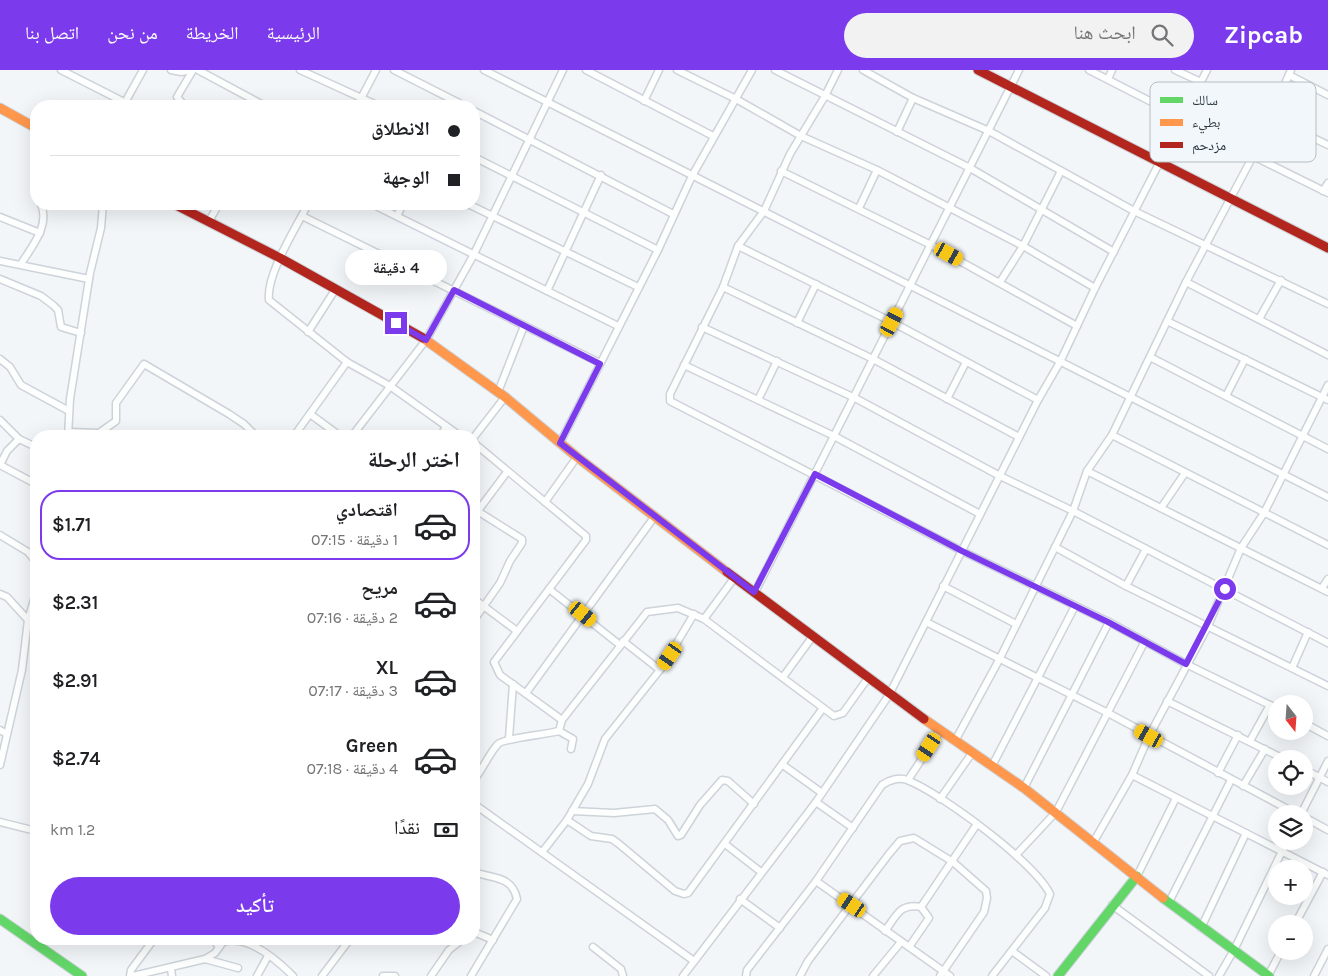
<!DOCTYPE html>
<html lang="ar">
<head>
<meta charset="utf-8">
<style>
  :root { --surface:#fff; --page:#f2f2f2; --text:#202124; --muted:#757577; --line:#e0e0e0; --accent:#7c3aed }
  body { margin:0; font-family:Karla,"Noto Naskh Arabic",sans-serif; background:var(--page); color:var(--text); direction:rtl; height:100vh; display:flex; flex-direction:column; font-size:19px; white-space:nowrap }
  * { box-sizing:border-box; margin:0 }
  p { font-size:16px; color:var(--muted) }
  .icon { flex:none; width:28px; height:28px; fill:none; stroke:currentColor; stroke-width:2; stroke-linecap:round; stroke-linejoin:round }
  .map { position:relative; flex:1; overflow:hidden; direction:ltr }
  .side { position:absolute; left:30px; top:360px; width:450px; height:515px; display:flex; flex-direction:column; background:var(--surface); border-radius:20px; box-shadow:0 5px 20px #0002; direction:rtl }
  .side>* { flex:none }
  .guide { position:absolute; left:30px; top:30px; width:450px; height:110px; border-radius:20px; box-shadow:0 5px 20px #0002; direction:rtl; display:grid; align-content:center; height:110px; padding:0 20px; background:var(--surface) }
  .needle { width:32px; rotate:163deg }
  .tools { position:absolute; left:1268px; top:625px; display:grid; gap:10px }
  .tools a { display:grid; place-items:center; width:45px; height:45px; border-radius:50%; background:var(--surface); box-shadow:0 5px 20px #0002; font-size:25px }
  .end { position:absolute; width:22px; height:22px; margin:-11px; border:6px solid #7c3aed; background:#fff; box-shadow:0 0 0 2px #fff }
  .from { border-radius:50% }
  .bubble { position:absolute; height:35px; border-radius:18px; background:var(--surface); box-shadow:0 5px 20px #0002; font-size:16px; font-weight:600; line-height:35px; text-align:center; direction:rtl }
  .car { position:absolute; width:15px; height:30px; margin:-15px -8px; border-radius:6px; box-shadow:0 0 4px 1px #0007; background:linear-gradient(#f5c518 24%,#345 0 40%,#f5c518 0 76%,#345 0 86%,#f5c518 0) }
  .guide b { display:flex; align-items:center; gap:18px; height:48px; font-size:19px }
  .guide b+b { border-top:1px solid var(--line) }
  .guide i { width:12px; height:12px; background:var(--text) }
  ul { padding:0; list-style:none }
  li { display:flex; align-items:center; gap:15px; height:70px; margin:0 10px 8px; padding:0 10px; border:2px solid transparent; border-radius:20px }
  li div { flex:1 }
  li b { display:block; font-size:19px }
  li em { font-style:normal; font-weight:600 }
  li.current { border-color:var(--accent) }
  li>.icon { width:45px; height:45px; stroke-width:1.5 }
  h2 { padding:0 20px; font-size:22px; line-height:60px }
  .pay { display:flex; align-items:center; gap:12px; height:55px; padding:0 20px; font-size:19px }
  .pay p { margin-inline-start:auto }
  .action { display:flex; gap:10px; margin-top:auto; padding:10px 20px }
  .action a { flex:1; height:58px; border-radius:30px; background:var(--accent); color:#fff; font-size:20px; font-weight:600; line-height:58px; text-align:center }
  header { display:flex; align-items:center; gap:30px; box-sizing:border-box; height:70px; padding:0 25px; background:var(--accent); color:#fff }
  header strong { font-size:24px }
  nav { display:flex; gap:28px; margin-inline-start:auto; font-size:18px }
  .search { width:350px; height:45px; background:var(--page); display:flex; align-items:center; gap:12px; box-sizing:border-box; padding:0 18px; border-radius:28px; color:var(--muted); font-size:19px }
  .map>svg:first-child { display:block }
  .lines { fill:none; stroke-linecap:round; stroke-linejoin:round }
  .street-casing { stroke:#ccd3d9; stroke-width:9 }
  .fast-casing { stroke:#ccd3d9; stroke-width:11 }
  .slow-casing { stroke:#ccd3d9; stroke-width:11 }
  .jam-casing { stroke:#ccd3d9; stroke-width:11 }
  .street { stroke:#fdfefe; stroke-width:6 }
  .fast { stroke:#63d668; stroke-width:9 }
  .slow { stroke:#ff974d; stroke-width:9 }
  .jam { stroke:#b3261e; stroke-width:9 }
  .route { stroke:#7c3aed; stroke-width:6 }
  .key { fill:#f1f7fb; stroke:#b6bec3; stroke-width:1 }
  .key-label { font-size:14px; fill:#2d3840 }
</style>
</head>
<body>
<header>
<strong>Zipcab</strong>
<div class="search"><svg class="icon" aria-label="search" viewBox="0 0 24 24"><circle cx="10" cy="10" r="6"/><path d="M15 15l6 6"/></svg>ابحث هنا</div>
<nav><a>الرئيسية</a><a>الخريطة</a><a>من نحن</a><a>اتصل بنا</a></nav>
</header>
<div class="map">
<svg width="1328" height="906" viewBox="0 0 1328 906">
  <rect width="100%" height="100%" fill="#f3f6f9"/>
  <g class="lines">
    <!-- street casing -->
    <g class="street-casing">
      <g id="street">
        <polyline points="61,0 124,32"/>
        <polyline points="171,0 181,2 191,0"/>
        <polyline points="198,0 265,36"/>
        <polyline points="300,0 379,36"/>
        <polyline points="394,0 465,36"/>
        <polyline points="484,0 1328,427"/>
        <polyline points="586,0 713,66"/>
        <polyline points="677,0 736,29 801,66 877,100 1023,176 1095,218"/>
        <polyline points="775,0 970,98 1114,182"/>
        <polyline points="838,0 825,26 790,84 764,141 738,176 723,217 670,324 670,331 962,481 1109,552 1186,594 1276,638"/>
        <polyline points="863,0 913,28 989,61 1134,141 1328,234"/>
        <polyline points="1089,0 1181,47"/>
        <polyline points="1175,0 1201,12"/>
        <polyline points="1289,5 1328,25"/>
        <polyline points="1108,9 1112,0"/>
        <polyline points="644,31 659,0"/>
        <polyline points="123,36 143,0"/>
        <polyline points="185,36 177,27 193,0"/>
        <polyline points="357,36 376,0"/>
        <polyline points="474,41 673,144"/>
        <polyline points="1270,47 1328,75"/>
        <polyline points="897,62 913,28"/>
        <polyline points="1253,86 1328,123"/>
        <polyline points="474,87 658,180"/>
        <polyline points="781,101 931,175 1077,256"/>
        <polyline points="1323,121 1328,113"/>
        <path d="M308 134C296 158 266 204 269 230L347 292 390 316 460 366"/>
        <polyline points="372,134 618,256"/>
        <polyline points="468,134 638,217"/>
        <polyline points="859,138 877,100"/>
        <polyline points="302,146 600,293"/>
        <polyline points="397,146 403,134"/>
        <polyline points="0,147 40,163"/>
        <polyline points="209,151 219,134"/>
        <polyline points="738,176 892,252 1038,330"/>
        <polyline points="0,191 89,209"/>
        <path d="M21 194C32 176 50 156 41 134"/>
        <polyline points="0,209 41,226 53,235 58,240 61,257 81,263"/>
        <polyline points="1000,212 1023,176 1061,101"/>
        <polyline points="1186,212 1328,285"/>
        <polyline points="723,217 873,289 1019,367"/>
        <polyline points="547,221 601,105"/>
        <polyline points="1259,249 1281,210"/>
        <polyline points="1167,251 1328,330"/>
        <polyline points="797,253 816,214"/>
        <polyline points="702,257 855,328 1000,406 1073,441 1328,573"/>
        <polyline points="308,262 335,220"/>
        <polyline points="1150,287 1328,379"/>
        <polyline points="0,289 10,297 21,315 69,341"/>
        <polyline points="684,295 834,366 980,444"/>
        <polyline points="498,322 524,256"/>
        <polyline points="1226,326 1245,289"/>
        <polyline points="947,329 966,292"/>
        <polyline points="758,330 777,291"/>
        <polyline points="310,344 340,366"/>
        <polyline points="0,350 19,369 36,377"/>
        <polyline points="70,362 99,363 116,351 116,333 144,294 229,344 244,354 256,366"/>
        <polyline points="1112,365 1328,475"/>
        <polyline points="68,366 70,329 90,203 101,158 103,134"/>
        <polyline points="294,366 347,292"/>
        <polyline points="352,366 426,270 473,186 563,0"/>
        <polyline points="441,366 446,356"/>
        <polyline points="474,367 505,327"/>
        <polyline points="474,373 586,466 586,470 494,592 500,605 562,650"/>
        <polyline points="560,373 658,180 692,106 752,0"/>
        <polyline points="0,395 36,414"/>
        <polyline points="0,395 7,381 19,369"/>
        <polyline points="1087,401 1328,522"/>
        <polyline points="545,432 577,387"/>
        <polyline points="1161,438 1185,403"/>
        <polyline points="474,446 507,402"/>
        <polyline points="0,465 28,482 36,492"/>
        <polyline points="1055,477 1126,516 1328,616"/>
        <polyline points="943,516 1016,554"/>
        <polyline points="1126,516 1146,479"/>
        <polyline points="1322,518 1328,509"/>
        <polyline points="549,519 620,575"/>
        <polyline points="755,522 1019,0"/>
        <polyline points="0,524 7,527 28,550"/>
        <polyline points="474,529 517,561"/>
        <polyline points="704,549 735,507"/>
        <polyline points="474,550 500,513 510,491 522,473 522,469 479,442"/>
        <polyline points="926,552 1108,643 1297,744"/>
        <polyline points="623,571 660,600"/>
        <polyline points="1292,598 1308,562"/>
        <polyline points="783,607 813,566"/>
        <polyline points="526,623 655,446"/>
        <polyline points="1167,631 1284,689"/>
        <polyline points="1304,653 1328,666"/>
        <polyline points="0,660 7,664"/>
        <polyline points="509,668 513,614"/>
        <polyline points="955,671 999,590 1073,441 1087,401 1112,365 1186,212 1253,86 1291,0"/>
        <polyline points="1250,671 1270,635"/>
        <polyline points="571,679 573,669 559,661 562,650 647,542 678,538 704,549 834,646 843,643 868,608"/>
        <polyline points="0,695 22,600 28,550 36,523"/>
        <polyline points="783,695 822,723"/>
        <polyline points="992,696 1075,536"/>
        <polyline points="1304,699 1328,712"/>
        <polyline points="1218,703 1238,665"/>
        <polyline points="1132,705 1328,805"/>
        <path d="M474 710C483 699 488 685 498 674 502 669 548 664 559 661"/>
        <polyline points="908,710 940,661"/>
        <polyline points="1243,716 1265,679"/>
        <polyline points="1024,718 1109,552"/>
        <polyline points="940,729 972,683"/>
        <polyline points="816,732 853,758"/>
        <polyline points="474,734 694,891"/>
        <polyline points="572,741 614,743 655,739 668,750 678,766 681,765 700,735 722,710 728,711 754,734"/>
        <polyline points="1301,744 1328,691"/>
        <polyline points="1304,747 1328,760"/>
        <polyline points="567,750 591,766 612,769 619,774 675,821 684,824 688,823 823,638"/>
        <polyline points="0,752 36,761"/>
        <polyline points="1093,773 1132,705 1149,666 1208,556 1241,478 1264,443 1328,315"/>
        <polyline points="725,774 761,802"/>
        <polyline points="543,781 567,750 588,714 605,669 663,596 694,544"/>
        <polyline points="1016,785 1056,742 1144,573"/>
        <polyline points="1137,806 1176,728"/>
        <polyline points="816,811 950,906"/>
        <polyline points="740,829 780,858"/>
        <polyline points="1169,832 1231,710"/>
        <polyline points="1112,835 1209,906"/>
        <polyline points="921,837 977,754"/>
        <polyline points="1295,854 1323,802"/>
        <polyline points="1201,858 1246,763"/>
        <path d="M885 861C897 845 900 833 921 837L929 848 909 877"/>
        <polyline points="474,862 493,870"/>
        <polyline points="213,869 219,877"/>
        <polyline points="593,877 621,899 623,906"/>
        <polyline points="1012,881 1046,906"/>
        <polyline points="205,889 238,898"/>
        <polyline points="171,899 172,906"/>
        <polyline points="130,906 131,900 154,869"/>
        <path d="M133 906 205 889 215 883 223 872C248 864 277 890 293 906"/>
        <polyline points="257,906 268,886"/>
        <polyline points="322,906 350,869"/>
        <polyline points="383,906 395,906"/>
        <polyline points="431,906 449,880 463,869"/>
        <path d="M471 906 517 829C512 805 492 809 474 802"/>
        <polyline points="683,906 816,732 889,625 1038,330 1060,292 1095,218 1207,0"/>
        <path d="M746 906 747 900 816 811 882 715C889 710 899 707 907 710 941 723 1035 793 1050 824L1045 838 992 906"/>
        <polyline points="800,906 808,891 889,784 900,771 914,768 953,792 986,821 987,828 984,842 940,906"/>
        <polyline points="873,906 901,872"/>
        <polyline points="1219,906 1234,880 1287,771"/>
        <polyline points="1268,906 1281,881"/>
        <polyline points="1314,906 1328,879"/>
      </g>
    </g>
    <!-- fast casing -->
    <g class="fast-casing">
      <g id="fast">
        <polyline points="1163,828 1269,906"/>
        <polyline points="0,849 82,906"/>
        <polyline points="1058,906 1137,806"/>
      </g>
    </g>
    <!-- slow casing -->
    <g class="slow-casing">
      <g id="slow">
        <polyline points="0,38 36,58"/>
        <polyline points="423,268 505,327 577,387 727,502"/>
        <polyline points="924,649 1024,718 1163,828"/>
      </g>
    </g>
    <!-- jam casing -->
    <g class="jam-casing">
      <g id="jam">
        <polyline points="978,0 1328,178"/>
        <polyline points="174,134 280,188 423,268"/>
        <polyline points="727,502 924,649"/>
      </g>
    </g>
    <!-- street -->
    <use href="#street" class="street"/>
    <!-- fast -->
    <use href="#fast" class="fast"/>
    <!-- slow -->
    <use href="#slow" class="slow"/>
    <!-- jam -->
    <use href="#jam" class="jam"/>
  </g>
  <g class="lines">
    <!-- route -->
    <polyline class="route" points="396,253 426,270 454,220 600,294 560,373 754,522 815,404 962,481 1108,552 1186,594 1225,519"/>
  </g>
  <!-- legend -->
  <rect x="1150" y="12" width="166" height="80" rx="8" class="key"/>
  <rect x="1160" y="27" width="23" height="6" fill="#63d668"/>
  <rect x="1160" y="49" width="23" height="7" fill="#ff974d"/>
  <rect x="1160" y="72" width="23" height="6" fill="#b3261e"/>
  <g class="key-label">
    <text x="1192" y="35">سالك</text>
    <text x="1192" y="57">بطيء</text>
    <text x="1192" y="80">مزدحم</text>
  </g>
</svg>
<div class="tools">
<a><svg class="needle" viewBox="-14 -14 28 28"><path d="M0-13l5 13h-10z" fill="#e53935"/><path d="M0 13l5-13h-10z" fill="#757577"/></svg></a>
<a><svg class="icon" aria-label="locate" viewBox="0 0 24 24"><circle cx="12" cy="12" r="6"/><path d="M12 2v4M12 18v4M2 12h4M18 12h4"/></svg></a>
<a><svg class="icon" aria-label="layers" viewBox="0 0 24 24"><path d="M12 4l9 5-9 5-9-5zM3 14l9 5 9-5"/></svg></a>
<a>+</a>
<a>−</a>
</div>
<i class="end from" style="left:1225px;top:519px"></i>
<i class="end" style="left:396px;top:253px"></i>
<div class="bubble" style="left:345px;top:180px;width:102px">4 دقيقة</div>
<i class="car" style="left:949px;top:184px;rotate:119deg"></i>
<i class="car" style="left:892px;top:252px;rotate:28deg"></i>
<i class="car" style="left:583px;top:544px;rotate:129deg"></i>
<i class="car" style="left:670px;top:586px;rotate:215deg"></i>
<i class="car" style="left:1149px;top:666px;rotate:299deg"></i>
<i class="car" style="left:929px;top:677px;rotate:213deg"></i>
<i class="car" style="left:852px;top:835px;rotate:304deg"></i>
<div class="guide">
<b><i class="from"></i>الانطلاق</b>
<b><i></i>الوجهة</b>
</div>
<section class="side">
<h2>اختر الرحلة</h2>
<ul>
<li class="current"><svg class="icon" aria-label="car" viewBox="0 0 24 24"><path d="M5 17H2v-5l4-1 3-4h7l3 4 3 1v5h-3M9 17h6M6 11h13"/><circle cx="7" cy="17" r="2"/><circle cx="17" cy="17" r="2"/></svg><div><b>اقتصادي</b><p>1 دقيقة · 07:15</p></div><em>$1.71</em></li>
<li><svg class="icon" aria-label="car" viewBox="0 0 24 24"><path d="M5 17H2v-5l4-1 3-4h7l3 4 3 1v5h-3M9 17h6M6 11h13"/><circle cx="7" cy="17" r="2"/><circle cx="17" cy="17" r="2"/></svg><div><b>مريح</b><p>2 دقيقة · 07:16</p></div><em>$2.31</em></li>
<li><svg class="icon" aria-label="car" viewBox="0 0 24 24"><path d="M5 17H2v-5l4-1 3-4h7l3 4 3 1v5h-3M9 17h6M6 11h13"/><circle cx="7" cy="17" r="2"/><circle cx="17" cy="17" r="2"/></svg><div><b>XL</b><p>3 دقيقة · 07:17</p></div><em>$2.91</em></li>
<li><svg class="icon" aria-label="car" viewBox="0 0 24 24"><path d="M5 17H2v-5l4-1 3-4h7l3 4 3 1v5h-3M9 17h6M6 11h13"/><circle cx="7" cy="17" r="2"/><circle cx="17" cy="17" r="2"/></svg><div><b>Green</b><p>4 دقيقة · 07:18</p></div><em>$2.74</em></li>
</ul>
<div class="pay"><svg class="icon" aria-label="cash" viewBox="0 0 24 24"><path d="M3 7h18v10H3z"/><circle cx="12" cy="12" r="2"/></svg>نقدًا<p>1.2 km</p></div>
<div class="action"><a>تأكيد</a></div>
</section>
</div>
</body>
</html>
